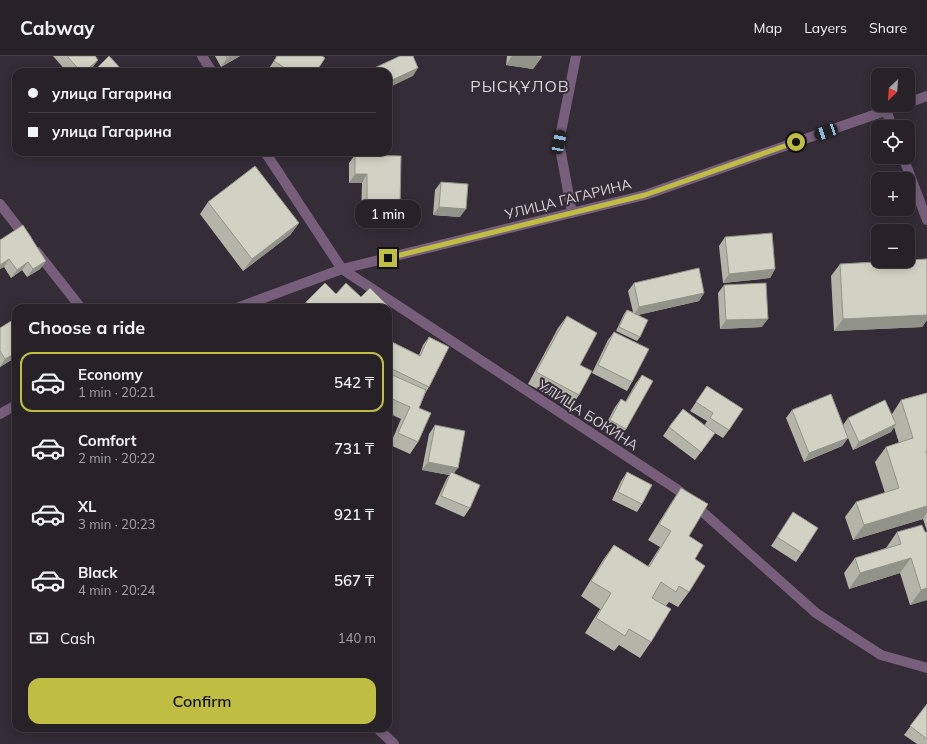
<!DOCTYPE html>
<html lang="en">
<head>
<meta charset="utf-8">
<style>
  :root { --surface:#272128; --page:#2f2930; --text:#f1f3f6; --muted:#a4a3a8; --line:#433e45; --accent:#bfbe42 }
  body { margin:0; font-family:Mulish,sans-serif; background:var(--page); color:var(--text); height:100vh; display:flex; flex-direction:column; font-size:15px; white-space:nowrap }
  * { box-sizing:border-box; margin:0 }
  p { font-size:13px; color:var(--muted) }
  .icon { flex:none; width:22px; height:22px; fill:none; stroke:currentColor; stroke-width:2; stroke-linecap:round; stroke-linejoin:round }
  .map { position:relative; flex:1; overflow:hidden }
  .side { position:absolute; left:12px; top:248px; width:380px; height:428px; display:flex; flex-direction:column; background:var(--surface); border-radius:12px; box-shadow:0 2px 10px #0003,0 0 0 1px var(--line) }
  .side>* { flex:none }
  .guide { position:absolute; left:12px; top:12px; width:380px; height:88px; border-radius:12px; box-shadow:0 2px 10px #0003,0 0 0 1px var(--line); display:grid; align-content:center; height:88px; padding:0 16px; background:var(--surface) }
  .needle { width:26px; rotate:205deg }
  .buttons { position:absolute; left:871px; top:12px; display:grid; gap:8px }
  .buttons a { display:grid; place-items:center; width:44px; height:44px; border-radius:8px; background:var(--surface); box-shadow:0 2px 10px #0003,0 0 0 1px var(--line); font-size:20px }
  .end { position:absolute; width:18px; height:18px; margin:-9px; border:5px solid #bfbe42; background:#111; box-shadow:0 0 0 2px #111 }
  .from { border-radius:50% }
  .bubble { position:absolute; height:28px; border-radius:12px; background:var(--surface); box-shadow:0 2px 10px #0003,0 0 0 1px var(--line); font-size:13px; font-weight:600; line-height:28px; text-align:center }
  .car { position:absolute; width:12px; height:24px; margin:-12px -6px; border-radius:5px; box-shadow:0 0 3px 1px #0007; background:linear-gradient(#222 24%,#8ab4d8 0 40%,#222 0 76%,#8ab4d8 0 86%,#222 0) }
  .guide b { display:flex; align-items:center; gap:14px; height:38px; font-size:15px }
  .guide b+b { border-top:1px solid var(--line) }
  .guide i { width:10px; height:10px; background:var(--text) }
  ul { padding:0; list-style:none }
  li { display:flex; align-items:center; gap:12px; height:60px; margin:0 8px 6px; padding:0 8px; border:2px solid transparent; border-radius:12px }
  li div { flex:1 }
  li b { display:block; font-size:15px }
  li em { font-style:normal; font-weight:600 }
  li.on { border-color:var(--accent) }
  li>.icon { width:36px; height:36px; stroke-width:1.5 }
  h2 { padding:0 16px; font-size:18px; line-height:48px }
  .pay { display:flex; align-items:center; gap:10px; height:44px; padding:0 16px; font-size:15px }
  .pay p { margin-inline-start:auto }
  .primary-button { display:flex; gap:8px; margin-top:auto; padding:8px 16px }
  .primary-button a { flex:1; height:46px; border-radius:12px; background:var(--accent); color:#111; font-size:16px; font-weight:600; line-height:46px; text-align:center }
  header { display:flex; align-items:center; gap:24px; box-sizing:border-box; height:56px; padding:0 20px; background:var(--surface); border-bottom:1px solid var(--line) }
  header strong { font-size:19px }
  nav { display:flex; gap:22px; margin-inline-start:auto; font-size:14px }
  .map>svg:first-child { display:block }
  .lines { fill:none; stroke-linecap:round; stroke-linejoin:round }
  .minor { stroke:#775f7c; stroke-width:10 }
  .wall { fill:#b4b5a8 }
  .shaded-wall { fill:#929388 }
  .building { fill:#d1d2c3; stroke:#929388 }
  .route { stroke:#bfbe42; stroke-width:5 }
  .labels { text-anchor:middle; dominant-baseline:central; stroke-width:4; stroke-linejoin:round; paint-order:stroke }
  .street-label { font-size:14px; fill:#d8d3d9; stroke:#342c36 }
  .quarter-label { font-size:16px; letter-spacing:1px; fill:#d8d3d9; stroke:#342c36 }
</style>
</head>
<body>
<header>
<strong>Cabway</strong>
<nav><a>Map</a><a>Layers</a><a>Share</a></nav>
</header>
<div class="map">
<svg width="927" height="688" viewBox="0 0 927 688">
  <rect width="100%" height="100%" fill="#342c36"/>
  <g class="lines">
    <!-- minor -->
    <g class="minor">
      <polyline points="202,0 212,16"/>
      <polyline points="908,47 927,40"/>
      <polyline points="886,54 892,71"/>
      <polyline points="265,96 342,213 678,434 816,557 881,599 927,612"/>
      <polyline points="903,101 927,164"/>
      <polyline points="0,148 27,183"/>
      <polyline points="572,157 559,86 576,0"/>
      <polyline points="37,196 81,252"/>
      <polyline points="237,252 342,213 645,139 902,49"/>
      <polyline points="0,358 16,349"/>
      <polyline points="377,672 394,688"/>
    </g>
  </g>
  <!-- wall -->
  <g class="wall">
    <polygon points="53,0 95,0 98,4 92,12 88,16 67,16"/>
    <polygon points="215,0 240,0 221,11"/>
    <polygon points="277,0 322,0 316,16 272,16 268,14"/>
    <polygon points="507,0 542,0 533,13 506,9"/>
    <polygon points="355,99 394,160 361,160 362,127 349,127 349,107"/>
    <polygon points="441,126 460,161 433,159 435,134"/>
    <polygon points="208,146 299,167 290,179 243,215 200,158"/>
    <polygon points="725,181 775,213 770,222 723,227 719,190"/>
    <polygon points="0,184 46,205 40,213 27,221 22,214 11,222 4,211 0,213"/>
    <polygon points="927,203 927,264 922,271 834,275 831,220 840,208"/>
    <polygon points="634,227 704,237 699,245 638,259 640,281 637,285 616,275 624,258 627,254 633,256 628,235"/>
    <polygon points="724,229 762,271 720,273 718,237"/>
    <polygon points="336,238 361,241 390,252 388,255 388,252 302,252 306,246"/>
    <polygon points="567,260 579,339 571,351 528,328 558,272"/>
    <polygon points="16,262 16,301 0,311 0,272"/>
    <polygon points="614,276 632,326 627,335 592,317 608,284"/>
    <polygon points="429,281 429,331 426,336 419,352 418,386 410,398 390,389 401,363 388,357 388,292 392,286 419,299 423,289"/>
    <polygon points="642,319 626,373 620,381 604,372 615,351 621,343 625,346 636,327"/>
    <polygon points="707,330 729,374 723,382 713,376 715,377 695,404 663,380 669,371 704,370 707,365 690,355"/>
    <polygon points="927,337 927,475 923,463 853,484 845,461 856,446 885,437 875,406 886,391 899,387 894,371 891,376 853,394 848,382 842,390 804,406 786,362 792,354 843,369 848,362 892,358 901,344"/>
    <polygon points="435,369 454,417 470,452 464,461 435,448 446,424 449,419 422,414 429,378"/>
    <polygon points="627,416 642,448 637,456 612,444 621,425"/>
    <polygon points="681,432 689,480 695,503 689,536 678,551 669,546 666,550 651,586 640,602 619,589 614,595 585,577 600,553 581,540 603,504 614,489 648,510 660,491 648,484 671,447"/>
    <polygon points="793,456 802,497 796,506 771,490"/>
    <polygon points="897,476 925,476 927,544 910,549 900,517 849,533 844,517 855,502 886,492"/>
    <polygon points="927,648 927,688 917,688 904,679"/>
  </g>
  <!-- shaded-wall -->
  <g class="shaded-wall">
    <polygon points="231,0 240,0 221,11 227,2"/>
    <polygon points="512,0 535,0 542,1 533,13 506,9"/>
    <polygon points="98,4 92,12 88,16 84,16"/>
    <polygon points="418,12 413,20 388,32 388,26"/>
    <polygon points="355,118 367,118 362,127 349,127"/>
    <polygon points="367,151 400,152 394,160 361,160"/>
    <polygon points="439,151 466,153 460,161 433,159"/>
    <polygon points="299,167 290,179 243,215 252,203"/>
    <polygon points="9,203 4,211 0,213 0,209"/>
    <polygon points="46,205 40,213 27,221 33,213"/>
    <polygon points="28,206 22,214 11,222 17,214"/>
    <polygon points="775,213 770,222 723,227 729,218"/>
    <polygon points="704,237 699,245 633,260 639,251"/>
    <polygon points="927,259 927,264 922,271 834,275 843,263"/>
    <polygon points="768,263 762,271 720,273 726,264"/>
    <polygon points="16,297 16,301 0,311 5,303"/>
    <polygon points="896,368 891,376 853,394 859,386"/>
    <polygon points="848,382 842,390 804,406 809,397"/>
    <polygon points="428,406 458,412 452,420 451,416 449,419 422,414"/>
    <polygon points="927,450 927,457 923,463 853,484 864,469"/>
    <polygon points="911,502 900,517 849,533 860,517"/>
    <polygon points="927,532 927,544 910,549 921,534"/>
  </g>
  <!-- building -->
  <g class="building">
    <polygon points="67,0 95,0 98,4 84,16 81,16"/>
    <polygon points="109,0 124,16 93,16"/>
    <polygon points="226,0 231,0 227,2"/>
    <polygon points="277,0 322,0 325,2 316,16 282,16 285,12 274,5"/>
    <polygon points="400,0 413,0 418,12 388,26 388,16 371,16 370,14"/>
    <polygon points="355,99 401,100 400,152 367,151 367,118 355,118"/>
    <polygon points="255,110 299,167 252,203 208,146"/>
    <polygon points="441,126 468,128 466,153 439,151"/>
    <polygon points="23,169 46,205 33,213 28,206 17,214 9,203 0,209 0,184"/>
    <polygon points="772,177 775,213 729,218 725,181"/>
    <polygon points="927,203 927,259 843,263 840,208 894,205 908,205 908,204"/>
    <polygon points="699,212 704,237 639,251 634,227"/>
    <polygon points="325,227 336,238 346,227 361,241 370,232 390,252 388,254 388,252 313,252 306,246"/>
    <polygon points="766,227 768,263 726,264 724,229"/>
    <polygon points="627,254 648,264 640,281 619,271"/>
    <polygon points="567,260 597,277 580,309 592,315 579,339 536,316"/>
    <polygon points="16,262 16,297 5,303 0,295 0,272"/>
    <polygon points="614,276 649,293 632,326 598,309"/>
    <polygon points="429,281 449,291 429,331 388,311 388,294 392,286 420,300"/>
    <polygon points="388,317 426,334 419,352 431,357 418,386 398,377 410,351 388,341"/>
    <polygon points="642,319 653,325 626,373 610,364 621,343 626,346"/>
    <polygon points="707,330 743,353 729,374 710,362 713,357 696,346"/>
    <polygon points="927,337 927,395 926,395 927,398 927,450 864,469 856,446 899,432 886,391 913,382 901,344"/>
    <polygon points="831,338 848,382 809,397 792,354"/>
    <polygon points="885,344 896,368 859,386 848,362"/>
    <polygon points="683,353 715,377 701,396 669,371"/>
    <polygon points="435,369 465,375 458,412 428,406"/>
    <polygon points="451,416 480,429 470,452 441,440"/>
    <polygon points="627,416 652,429 642,448 618,436"/>
    <polygon points="681,432 708,448 689,480 703,489 695,503 705,510 689,536 679,530 676,536 661,526 652,542 671,553 651,586 629,573 625,580 596,562 611,537 591,525 614,489 649,511 671,475 659,468"/>
    <polygon points="793,456 818,472 802,497 777,481"/>
    <polygon points="922,469 925,476 927,476 927,532 921,534 911,502 860,517 855,502 901,488 897,476"/>
    <polygon points="927,648 927,683 910,670"/>
  </g>
  <g class="lines">
    <!-- route -->
    <polyline class="route" points="388,202 645,139 796,86"/>
  </g>
  <g class="labels">
    <!-- street labels -->
    <g class="street-label">
      <text transform="translate(568 143) rotate(-14)">УЛИЦА ГАГАРИНА</text>
      <text transform="translate(588 359) rotate(33)">УЛИЦА БОКИНА</text>
    </g>
    <!-- quarter labels -->
    <g class="quarter-label">
      <text x="520" y="30">РЫСҚҰЛОВ</text>
    </g>
  </g>
</svg>
<div class="buttons">
<a><svg class="needle" viewBox="-14 -14 28 28"><path d="M0-13l5 13h-10z" fill="#e53935"/><path d="M0 13l5-13h-10z" fill="#a4a3a8"/></svg></a>
<a><svg class="icon" aria-label="locate" viewBox="0 0 24 24"><circle cx="12" cy="12" r="6"/><path d="M12 2v4M12 18v4M2 12h4M18 12h4"/></svg></a>
<a>+</a>
<a>−</a>
</div>
<i class="end from" style="left:796px;top:86px"></i>
<i class="end" style="left:388px;top:202px"></i>
<div class="bubble" style="left:355px;top:144px;width:66px">1 min</div>
<i class="car" style="left:826px;top:76px;rotate:251deg"></i>
<i class="car" style="left:559px;top:86px;rotate:11deg"></i>
<div class="guide">
<b><i class="from"></i>улица Гагарина</b>
<b><i></i>улица Гагарина</b>
</div>
<section class="side">
<h2>Choose a ride</h2>
<ul>
<li class="on"><svg class="icon" aria-label="car" viewBox="0 0 24 24"><path d="M5 17H2v-5l4-1 3-4h7l3 4 3 1v5h-3M9 17h6M6 11h13"/><circle cx="7" cy="17" r="2"/><circle cx="17" cy="17" r="2"/></svg><div><b>Economy</b><p>1 min · 20:21</p></div><em>542 ₸</em></li>
<li><svg class="icon" aria-label="car" viewBox="0 0 24 24"><path d="M5 17H2v-5l4-1 3-4h7l3 4 3 1v5h-3M9 17h6M6 11h13"/><circle cx="7" cy="17" r="2"/><circle cx="17" cy="17" r="2"/></svg><div><b>Comfort</b><p>2 min · 20:22</p></div><em>731 ₸</em></li>
<li><svg class="icon" aria-label="car" viewBox="0 0 24 24"><path d="M5 17H2v-5l4-1 3-4h7l3 4 3 1v5h-3M9 17h6M6 11h13"/><circle cx="7" cy="17" r="2"/><circle cx="17" cy="17" r="2"/></svg><div><b>XL</b><p>3 min · 20:23</p></div><em>921 ₸</em></li>
<li><svg class="icon" aria-label="car" viewBox="0 0 24 24"><path d="M5 17H2v-5l4-1 3-4h7l3 4 3 1v5h-3M9 17h6M6 11h13"/><circle cx="7" cy="17" r="2"/><circle cx="17" cy="17" r="2"/></svg><div><b>Black</b><p>4 min · 20:24</p></div><em>567 ₸</em></li>
</ul>
<div class="pay"><svg class="icon" aria-label="cash" viewBox="0 0 24 24"><path d="M3 7h18v10H3z"/><circle cx="12" cy="12" r="2"/></svg>Cash<p>140 m</p></div>
<div class="primary-button"><a>Confirm</a></div>
</section>
</div>
</body>
</html>
